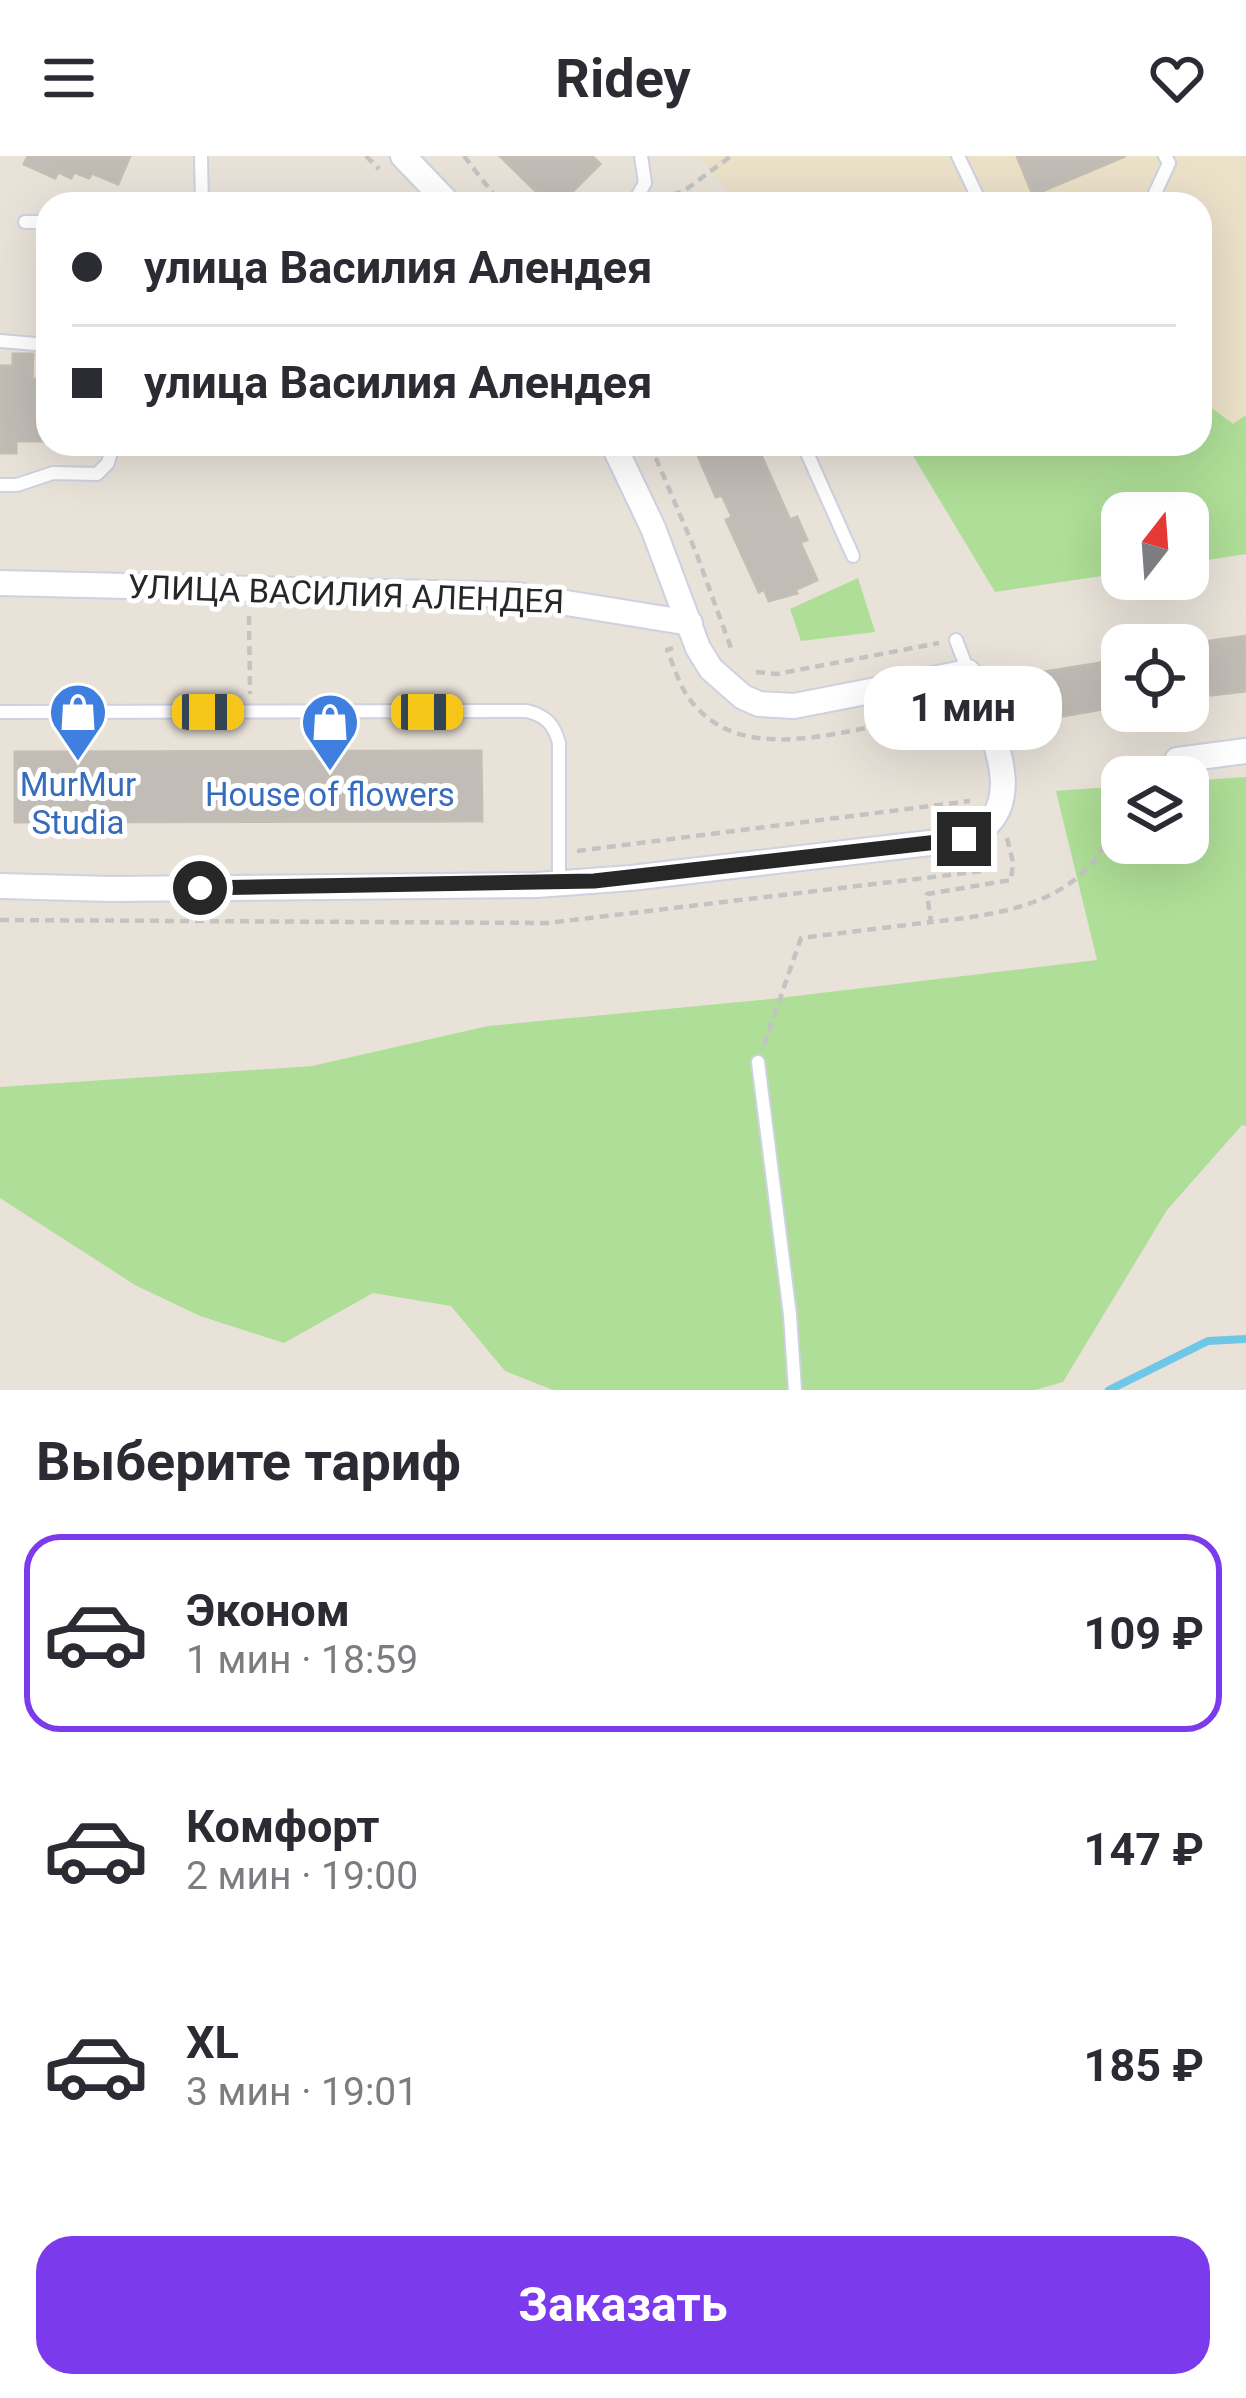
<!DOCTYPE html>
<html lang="ru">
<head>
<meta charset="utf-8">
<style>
  :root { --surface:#fff; --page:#f2f2f3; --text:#2b2b33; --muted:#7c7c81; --line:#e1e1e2; --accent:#7c3aed }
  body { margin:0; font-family:Roboto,sans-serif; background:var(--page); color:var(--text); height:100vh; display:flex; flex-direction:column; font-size:45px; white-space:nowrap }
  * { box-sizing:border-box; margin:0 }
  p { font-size:39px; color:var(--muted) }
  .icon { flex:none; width:66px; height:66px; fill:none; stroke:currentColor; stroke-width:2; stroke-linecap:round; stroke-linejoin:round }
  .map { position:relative; height:1234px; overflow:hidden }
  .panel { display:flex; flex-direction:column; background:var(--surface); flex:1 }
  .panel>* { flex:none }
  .banner { position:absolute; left:36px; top:36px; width:1176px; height:264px; border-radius:36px; box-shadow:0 12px 48px #0002; display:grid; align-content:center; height:264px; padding:0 36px; background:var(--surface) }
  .needle { width:78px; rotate:17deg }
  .fabs { position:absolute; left:1101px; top:336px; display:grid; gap:24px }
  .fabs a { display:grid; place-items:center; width:108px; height:108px; border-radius:24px; background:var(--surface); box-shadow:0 12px 48px #0002; font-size:60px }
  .end { position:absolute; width:54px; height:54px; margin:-27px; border:15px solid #272727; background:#fff; box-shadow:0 0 0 6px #fff }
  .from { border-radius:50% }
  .bubble { position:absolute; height:84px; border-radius:36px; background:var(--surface); box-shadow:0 12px 48px #0002; font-size:39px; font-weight:700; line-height:84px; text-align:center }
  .car { position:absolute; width:36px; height:72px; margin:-36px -18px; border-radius:15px; box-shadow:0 0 9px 3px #0007; background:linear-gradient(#f5c518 24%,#345 0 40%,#f5c518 0 76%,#345 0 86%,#f5c518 0) }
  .banner b { display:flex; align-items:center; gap:42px; height:114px; font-size:45px }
  .banner b+b { border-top:3px solid var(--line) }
  .banner i { width:30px; height:30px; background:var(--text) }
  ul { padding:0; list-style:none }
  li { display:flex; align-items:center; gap:36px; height:198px; margin:0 24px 18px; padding:0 12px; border:6px solid transparent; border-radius:36px }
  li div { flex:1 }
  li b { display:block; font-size:45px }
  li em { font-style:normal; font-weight:700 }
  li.current { border-color:var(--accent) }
  li>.icon { width:108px; height:108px; stroke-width:1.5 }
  h2 { padding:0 36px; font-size:54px; line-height:144px }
  .action { display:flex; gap:24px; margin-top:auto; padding:24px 36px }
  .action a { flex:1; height:138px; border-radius:36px; background:var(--accent); color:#fff; font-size:48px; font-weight:700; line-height:138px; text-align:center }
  header { display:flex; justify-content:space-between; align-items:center; height:156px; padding:0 36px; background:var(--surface); font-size:54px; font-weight:700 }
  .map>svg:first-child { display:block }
  .education { fill:#ebe0c8 }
  .green { fill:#aede97 }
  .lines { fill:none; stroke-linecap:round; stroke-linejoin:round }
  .stream { stroke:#6fc7e8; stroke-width:8 }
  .building { fill:#c1bcb6; stroke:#c4beb3; stroke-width:3 }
  .lane-casing { stroke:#ced1e0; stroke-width:16 }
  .street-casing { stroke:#ced1e0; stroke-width:28 }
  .path { stroke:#c3c3c3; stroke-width:4.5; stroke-dasharray:9 6; stroke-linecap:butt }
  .lane { stroke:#fff; stroke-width:12 }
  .street { stroke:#fff; stroke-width:24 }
  .route { stroke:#272727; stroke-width:15 }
  .labels { text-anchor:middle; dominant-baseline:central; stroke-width:10; stroke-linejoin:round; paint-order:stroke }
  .street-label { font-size:33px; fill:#272727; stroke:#fff }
  .shop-label { font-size:33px; fill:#366cbe; stroke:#fff }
</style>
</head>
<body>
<header><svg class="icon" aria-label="menu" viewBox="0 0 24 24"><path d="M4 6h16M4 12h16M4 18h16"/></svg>Ridey<svg class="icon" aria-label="heart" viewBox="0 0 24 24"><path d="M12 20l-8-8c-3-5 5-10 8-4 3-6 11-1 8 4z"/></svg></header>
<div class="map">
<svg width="1246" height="1234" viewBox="0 0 1246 1234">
  <rect width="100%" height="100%" fill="#e9e2d9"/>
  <!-- education -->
  <polygon class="education" points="698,0 1246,0 1246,259 1233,269 1200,243 1200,48 739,48"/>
  <!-- green -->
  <g class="green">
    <polygon points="1200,243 1233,268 1246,259 1246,398 1188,407 1188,357 1122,357 1122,417 995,436 906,288 1200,288"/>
    <polygon points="858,422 875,476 801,485 790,453"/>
    <polygon points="1246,621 1246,970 1242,969 1167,1054 1063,1226 1035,1234 553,1234 505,1215 451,1150 373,1137 284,1187 200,1160 135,1129 0,1042 0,931 312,910 488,870 761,844 1097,804 1056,635 1122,630 1122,687 1188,687 1188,625"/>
  </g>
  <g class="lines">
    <!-- stream -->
    <polyline class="stream" points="1109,1234 1208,1185 1246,1183"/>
  </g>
  <!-- building -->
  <g class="building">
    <polygon points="28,0 130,0 118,28 92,17 89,22 74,16 71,22 58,16 55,22 24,8"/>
    <polygon points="500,0 592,0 600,8 560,48 549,48"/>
    <polygon points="1017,0 1125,0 1033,39"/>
    <polygon points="13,198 33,198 32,223 48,223 48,285 16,285 16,297 0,297 0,210 13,210"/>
    <polygon points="693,288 762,288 757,290 790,364 797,361 807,384 800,386 817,424 795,434 797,437 769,445 764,433 759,436 726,364 732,361 722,339 716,341"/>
    <polygon points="1246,480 1246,535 1211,539 1203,486"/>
    <polygon points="1122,503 1122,550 1108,552 1100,507"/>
    <polygon points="1100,507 1108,552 1052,562 1044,516"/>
    <polygon points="481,595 482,665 15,666 15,596"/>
  </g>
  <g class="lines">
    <!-- lane casing -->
    <g class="lane-casing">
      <g id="lane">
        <polyline points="201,0 202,48"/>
        <polyline points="958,0 981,48"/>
        <polyline points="633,48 645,27 641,0"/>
        <polyline points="1150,48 1169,7 1165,0"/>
        <polyline points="25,66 48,66"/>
        <polyline points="0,185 48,189"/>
        <polyline points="803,288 853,400"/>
        <polyline points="0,329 17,329 53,317 97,318 108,307 113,288"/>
        <polyline points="956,484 968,515"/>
        <path d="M0 556 527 555C546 560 554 568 559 587V727"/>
        <polyline points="758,906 790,1159 795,1234"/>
      </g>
    </g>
    <!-- street casing -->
    <g class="street-casing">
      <g id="street">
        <polyline points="403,0 449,48"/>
        <polyline points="0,427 517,439 690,467"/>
        <polyline points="1177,604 1246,595"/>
        <path d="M0 730 110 733 537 729 631 722 964 683C1038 653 987 569 968 516L794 550 759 548 743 541 711 513 698 492 653 372 613 288"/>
      </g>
    </g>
    <!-- path -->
    <g class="path">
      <polyline points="366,0 379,13"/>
      <polyline points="464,0 501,48"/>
      <polyline points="658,43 684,35 731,0"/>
      <polyline points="650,288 697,399 731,492"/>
      <polyline points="249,460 250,538"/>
      <path d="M673 492 667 494C673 508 678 525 686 538 735 613 837 575 908 564L906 552"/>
      <polyline points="756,516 777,518 939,487"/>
      <polyline points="908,564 942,565 964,582"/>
      <polyline points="1125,621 1127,609"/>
      <path d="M1007 682 1013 706 1011 724 927 738 931 766C1018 757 1105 742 1122 638"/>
      <polyline points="577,695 970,645"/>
      <polyline points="0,764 548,767 983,715 991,707 991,697"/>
      <polyline points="764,889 801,782 931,766"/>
    </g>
    <!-- lane -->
    <use href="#lane" class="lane"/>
    <!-- street -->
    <use href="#street" class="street"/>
  </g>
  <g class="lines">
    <!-- route -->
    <polyline class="route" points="200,732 594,725 964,683"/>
  </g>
  <!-- icons -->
  <defs>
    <g id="shop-pin" transform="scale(3)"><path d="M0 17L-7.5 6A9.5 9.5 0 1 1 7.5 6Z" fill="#3f7fe0" stroke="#fff"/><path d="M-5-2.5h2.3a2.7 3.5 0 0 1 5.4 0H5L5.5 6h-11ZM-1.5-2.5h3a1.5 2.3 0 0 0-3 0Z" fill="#fff"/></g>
  </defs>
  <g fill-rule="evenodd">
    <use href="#shop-pin" x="78" y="556"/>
    <use href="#shop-pin" x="330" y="566"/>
  </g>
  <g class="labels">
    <!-- street labels -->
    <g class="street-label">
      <text transform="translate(346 438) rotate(2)">УЛИЦА ВАСИЛИЯ АЛЕНДЕЯ</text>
    </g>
    <!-- shop labels -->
    <g class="shop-label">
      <text x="78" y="628">MurMur<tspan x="78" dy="38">Studia</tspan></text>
      <text x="330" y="638">House of flowers</text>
    </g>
  </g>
</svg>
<div class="fabs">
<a><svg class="needle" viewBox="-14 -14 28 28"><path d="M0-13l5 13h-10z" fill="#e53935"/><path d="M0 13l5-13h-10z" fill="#7c7c81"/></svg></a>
<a><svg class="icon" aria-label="locate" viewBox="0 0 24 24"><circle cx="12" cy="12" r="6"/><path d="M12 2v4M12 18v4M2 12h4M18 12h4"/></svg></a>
<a><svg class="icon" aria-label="layers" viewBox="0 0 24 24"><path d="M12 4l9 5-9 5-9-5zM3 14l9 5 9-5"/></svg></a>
</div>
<i class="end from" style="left:200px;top:732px"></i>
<i class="end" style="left:964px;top:683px"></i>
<div class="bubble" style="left:864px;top:510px;width:198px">1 мин</div>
<i class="car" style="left:208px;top:556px;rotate:90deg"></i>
<i class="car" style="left:427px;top:556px;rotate:90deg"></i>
<div class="banner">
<b><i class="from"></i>улица Василия Алендея</b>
<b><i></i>улица Василия Алендея</b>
</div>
</div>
<section class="panel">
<h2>Выберите тариф</h2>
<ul>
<li class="current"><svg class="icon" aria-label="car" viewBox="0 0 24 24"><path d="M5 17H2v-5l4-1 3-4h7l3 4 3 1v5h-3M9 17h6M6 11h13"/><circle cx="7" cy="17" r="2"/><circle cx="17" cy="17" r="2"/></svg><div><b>Эконом</b><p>1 мин · 18:59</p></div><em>109 ₽</em></li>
<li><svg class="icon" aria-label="car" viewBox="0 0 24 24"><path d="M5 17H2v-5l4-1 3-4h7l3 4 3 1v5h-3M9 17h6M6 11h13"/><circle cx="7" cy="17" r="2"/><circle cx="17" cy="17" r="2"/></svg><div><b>Комфорт</b><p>2 мин · 19:00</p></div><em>147 ₽</em></li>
<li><svg class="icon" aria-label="car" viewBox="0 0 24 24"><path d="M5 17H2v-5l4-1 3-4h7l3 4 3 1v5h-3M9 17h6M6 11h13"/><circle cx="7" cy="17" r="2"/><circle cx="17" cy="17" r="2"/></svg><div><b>XL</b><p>3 мин · 19:01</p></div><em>185 ₽</em></li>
</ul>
<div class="action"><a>Заказать</a></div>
</section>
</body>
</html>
